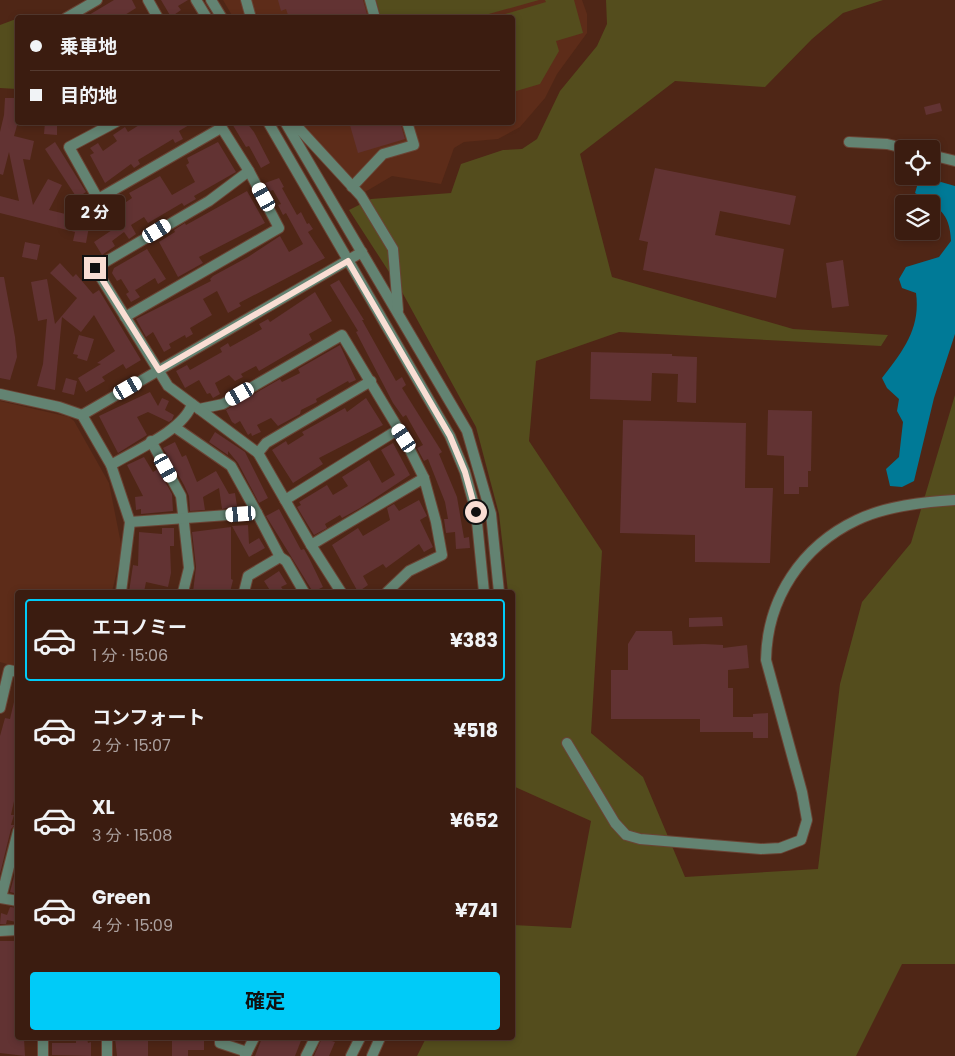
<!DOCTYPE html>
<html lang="ja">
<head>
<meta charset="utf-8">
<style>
  :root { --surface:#3b1c10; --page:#46291e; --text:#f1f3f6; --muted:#aca19f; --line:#543a30; --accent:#00cbf8 }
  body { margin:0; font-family:Poppins,"Noto Sans JP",sans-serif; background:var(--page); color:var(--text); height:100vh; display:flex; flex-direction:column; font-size:19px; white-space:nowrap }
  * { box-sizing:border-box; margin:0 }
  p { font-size:16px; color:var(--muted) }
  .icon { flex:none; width:28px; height:28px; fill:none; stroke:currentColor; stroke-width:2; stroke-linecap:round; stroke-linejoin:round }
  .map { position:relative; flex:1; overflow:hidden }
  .details { position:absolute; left:15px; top:590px; width:500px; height:450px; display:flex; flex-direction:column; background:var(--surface); border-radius:5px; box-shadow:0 2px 8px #0003,0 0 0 1px var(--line) }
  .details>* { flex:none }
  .top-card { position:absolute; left:15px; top:15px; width:500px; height:110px; border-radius:5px; box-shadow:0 2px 8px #0003,0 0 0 1px var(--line); display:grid; align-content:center; height:110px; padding:0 15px; background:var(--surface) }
  .fabs { position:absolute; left:895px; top:140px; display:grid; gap:10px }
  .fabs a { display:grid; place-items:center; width:45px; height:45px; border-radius:5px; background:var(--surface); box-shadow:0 2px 8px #0003,0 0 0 1px var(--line); font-size:25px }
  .end { position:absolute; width:22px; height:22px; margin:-11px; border:6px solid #f9ded4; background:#111; box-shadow:0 0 0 2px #111 }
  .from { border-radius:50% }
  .bubble { position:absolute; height:35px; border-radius:5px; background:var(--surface); box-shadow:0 2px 8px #0003,0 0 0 1px var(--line); font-size:16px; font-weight:700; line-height:35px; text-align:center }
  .car { position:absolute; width:15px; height:30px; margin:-15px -8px; border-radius:6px; box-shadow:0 0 4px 1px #0007; background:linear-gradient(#fff 24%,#345 0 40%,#fff 0 76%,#345 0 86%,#fff 0) }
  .top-card b { display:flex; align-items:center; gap:18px; height:48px; font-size:19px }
  .top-card b+b { border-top:1px solid var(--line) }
  .top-card i { width:12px; height:12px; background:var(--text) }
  ul { padding:9px 0 0; list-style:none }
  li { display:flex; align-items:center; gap:15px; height:82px; margin:0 10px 8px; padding:0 5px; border:2px solid transparent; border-radius:5px }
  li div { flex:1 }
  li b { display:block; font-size:19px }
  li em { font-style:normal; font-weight:700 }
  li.on { border-color:var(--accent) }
  li>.icon { width:45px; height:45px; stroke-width:1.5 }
  .primary-button { display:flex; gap:10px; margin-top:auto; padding:10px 15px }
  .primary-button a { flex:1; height:58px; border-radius:5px; background:var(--accent); color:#111; font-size:20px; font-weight:700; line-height:58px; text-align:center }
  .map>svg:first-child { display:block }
  .built { fill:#5d2c19 }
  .green { fill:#544d1d }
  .water { fill:#007a97 }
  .building { fill:#623333 }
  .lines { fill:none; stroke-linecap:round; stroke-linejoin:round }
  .minor-casing { stroke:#6a4334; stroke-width:12 }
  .minor { stroke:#638372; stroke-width:10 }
  .route { stroke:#f9ded4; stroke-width:6 }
</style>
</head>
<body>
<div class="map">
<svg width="955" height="1056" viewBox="0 0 955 1056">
  <rect width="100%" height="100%" fill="#4f2616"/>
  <!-- built -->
  <g class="built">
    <polygon points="223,0 582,0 587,14 587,33 557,74 545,98 520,127 498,139 464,142 454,148 441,184 392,176 365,192 301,123 512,122 512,18 233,17"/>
    <polygon points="0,401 69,417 74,421 109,483 122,549 112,592 18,592 17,667 0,662"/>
  </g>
  <!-- green -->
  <g class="green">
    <polygon points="376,0 539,0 478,17 381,18"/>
    <polygon points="545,0 574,0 583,33 556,41 559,51 540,84 513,92 512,18 495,17 546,2"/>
    <polygon points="606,0 883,0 843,13 812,39 765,87 675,81 580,154 612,277 793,329 888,335 881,346 619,332 536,361 529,441 602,551 591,733 643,777 685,877 818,869 840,684 862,602 911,543 955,395 955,964 902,964 856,1056 417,1056 426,1038 512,1038 513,925 571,928 591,821 513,786 513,731 516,712 512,657 512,592 508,592 499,514 476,427 402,292 349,210 371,199 451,193 461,164 503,150 522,149 537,139 560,91 597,46 607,24"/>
    <polygon points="16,19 17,89 0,88 0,25"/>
  </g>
  <!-- water -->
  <path class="water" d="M920 176 955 186V334L934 398 914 481 902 487 890 486 886 469 899 457 903 422 897 411 899 399 887 388 882 378C902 352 921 329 916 293L902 288 899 279 906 267 939 257 951 241C950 212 938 207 915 193Z"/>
  <!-- building -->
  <g class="building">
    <polygon points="114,0 132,0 136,8 120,18 84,18"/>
    <polygon points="161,0 188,0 178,6 181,10 171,17"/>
    <polygon points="278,0 363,0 368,18 289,18 286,9 281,11"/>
    <polygon points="5,98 18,98 18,122 14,136 34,141 30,160 23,159 33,205 48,179 62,185 49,210 78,217 81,203 93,205 86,243 73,241 75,232 0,213 0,196 19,201 9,152 3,175 0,174 0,132 4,115"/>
    <polygon points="940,103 942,111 926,115 924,107"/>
    <polygon points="45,122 57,122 57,135 44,134"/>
    <polygon points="144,122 194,122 179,131 183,139 175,143 173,139 138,160 140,164 134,168 131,164 105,183 90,155 94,153 90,148 98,143 103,151 117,141 113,135 125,127 128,132"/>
    <polygon points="231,122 246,122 254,132 270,163 261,168 249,146 246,147"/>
    <polygon points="349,122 400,122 405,139 358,153"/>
    <polygon points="55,142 86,192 77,198 45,149"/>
    <polygon points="218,142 236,172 194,196 196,199 184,206 182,203 148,223 144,217 131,225 136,234 129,239 124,232 112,241 115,246 102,255 94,242 115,228 103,210 114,202 117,208 132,198 129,193 160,176 172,195 195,182 186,165 189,163 187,158"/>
    <polygon points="655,168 796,196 790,225 720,211 715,235 784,249 776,298 643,270 648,242 639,240"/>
    <polygon points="279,178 284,187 282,188 297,215 301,212 307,224 309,223 313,229 308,232 325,258 239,303 241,306 228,313 217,291 203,299 212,315 190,328 193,334 186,338 185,335 169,344 171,348 164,352 153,332 146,337 136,319 211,281 210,279 213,276 248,257 280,236 289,252 303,244 286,213 283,215 278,205 281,204 273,190 270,191 265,183"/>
    <polygon points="247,191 265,223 199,257 203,263 178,277 159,242 175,232 174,230 185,223 186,225"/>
    <polygon points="25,242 40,245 37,260 22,257"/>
    <polygon points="147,249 166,279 158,284 155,278 137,289 135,290 140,297 131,302 126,294 129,292 121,279 117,281 112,273 114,268"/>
    <polygon points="843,260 849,306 832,308 826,263"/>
    <polygon points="60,263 73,277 76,274 93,294 99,290 141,360 126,369 123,364 102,377 105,381 86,392 78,378 101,364 97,363 115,351 94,315 81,332 62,317 55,390 37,386 43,364 47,319 38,321 31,282 47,279 55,324 77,298 50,273"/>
    <polygon points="0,277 4,277 15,337 17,357 10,380 0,378"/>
    <polygon points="339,280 364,320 362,320 396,381 402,377 406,385 402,388 442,452 439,454 457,497 464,538 469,537 470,548 456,549 455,532 446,533 444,519 448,519 445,502 428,459 424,461 417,448 423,445 406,415 403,417 393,403 356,332 358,331 330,285"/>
    <polygon points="315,292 332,321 309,334 312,340 259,371 256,366 241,374 243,377 235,381 229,375 215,383 220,394 213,398 210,393 207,394 199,380 185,388 176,371 187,365 190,370 222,352 220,348 228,343 230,347 262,329 259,324 268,319 270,322"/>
    <polygon points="79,335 94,339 87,361 77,358 78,355 73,354"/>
    <polygon points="340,345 356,380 349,383 348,381 316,399 317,402 301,410 300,414 278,426 271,418 257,425 261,432 252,436 251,433 248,435 240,421 235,424 232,422 226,410 280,379 282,382 300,373 298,369"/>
    <polygon points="591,352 672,354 672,356 697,357 696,403 677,402 678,374 652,373 651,401 590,399"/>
    <polygon points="66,378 77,381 74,395 62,392"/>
    <polygon points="150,392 158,406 162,398 169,401 165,410 174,415 172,420 169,422 148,412 137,417 147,435 118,453 99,416"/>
    <polygon points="366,398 383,425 319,458 323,464 293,483 272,450 286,441 288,445 304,435 302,432 345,408 347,412"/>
    <polygon points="768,410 812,411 811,471 808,471 808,487 799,487 799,494 784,494 784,456 767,455"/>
    <polygon points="623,420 746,423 745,488 773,488 770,563 695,562 695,535 620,533"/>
    <polygon points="215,432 245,452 268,498 259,503 238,463 228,451 228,455 209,442"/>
    <polygon points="175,442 182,457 186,455 197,482 216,471 229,494 235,493 237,506 222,509 219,488 203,497 205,510 190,511 189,496 184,485 163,448"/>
    <polygon points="393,443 410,475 360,508 342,518 340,515 325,524 327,528 314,535 297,507 301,505 299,502 327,485 333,495 348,486 342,477 369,460 382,483 395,475 381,450"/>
    <polygon points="144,457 153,472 158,469 172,494 173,511 141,514 141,509 136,510 135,497 143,496 127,465"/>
    <polygon points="419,500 427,516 420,520 433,547 424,552 419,544 386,568 383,564 363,576 368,585 358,592 332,545 358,528 363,536 390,520 387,508 394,504 399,511"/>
    <polygon points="279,509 301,550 304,549 310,560 323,587 313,592 266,516"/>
    <polygon points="248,525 249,544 259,538 265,548 249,557 232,526"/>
    <polygon points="231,527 231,579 233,580 230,592 193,592 196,567 192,532"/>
    <polygon points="162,528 174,528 174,546 170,546 171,573 168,587 146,582 144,592 129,592 133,565 138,566 139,532 162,534"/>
    <polygon points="279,571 287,584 281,587 285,592 271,592 264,581"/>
    <polygon points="722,617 723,626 689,627 689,618"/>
    <polygon points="636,631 672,631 673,645 704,644 723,645 723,648 747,645 749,668 728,670 728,688 733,688 733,717 753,717 753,714 768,713 768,738 753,738 753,732 700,732 700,719 611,719 611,670 628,670 628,644"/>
    <polygon points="14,702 18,702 18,783 11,815 14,815 11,825 15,825 11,829 0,874 0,736 5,718 10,719"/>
    <polygon points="18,861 18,894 10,892"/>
    <polygon points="10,907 18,908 16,922 7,920 6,924 0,924 1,913 7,915"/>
    <polygon points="0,941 18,941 18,1038 24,1038 25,1056 0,1053"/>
    <polygon points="76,1038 87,1038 88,1043 91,1042 91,1056 52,1055 52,1043 76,1043"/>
    <polygon points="115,1038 148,1038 148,1056 117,1056"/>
    <polygon points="172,1038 204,1038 204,1050 188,1050 188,1056 172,1056"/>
    <polygon points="262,1038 302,1038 295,1056 255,1056"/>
    <polygon points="322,1038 335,1042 329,1056 314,1056"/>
  </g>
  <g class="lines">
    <!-- minor casing -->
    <g class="minor-casing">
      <g id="minor">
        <polyline points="148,0 158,18"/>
        <polyline points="196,0 207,18"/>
        <polyline points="211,0 222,18"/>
        <polyline points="246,0 251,18"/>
        <polyline points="370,0 375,18"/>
        <polyline points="66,18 97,0"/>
        <polyline points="116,122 69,147 98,199 221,128"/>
        <polyline points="268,122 450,436 465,472 476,512 484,592"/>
        <polyline points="285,122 467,431 491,514 499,592"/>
        <polyline points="293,122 361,196 393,249 398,310"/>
        <polyline points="849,142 887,144 908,149"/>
        <polyline points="931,155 955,161"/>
        <polyline points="249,171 209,201 95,268 168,386 199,409 223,404 342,335 404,438 424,478"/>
        <polyline points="352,187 383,154 414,145 407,122"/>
        <polyline points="125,317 279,228 249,171 218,122"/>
        <polyline points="371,381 266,443 258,453 285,500 399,429"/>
        <polyline points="0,394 59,407 82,415 111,465 130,522 121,592"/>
        <polyline points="199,409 258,453"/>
        <polyline points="82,415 362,252"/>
        <polyline points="176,428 231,466 257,513"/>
        <polyline points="151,441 181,496 189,568 183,592"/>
        <path d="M111 465C134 451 184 430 192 404"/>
        <polyline points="285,500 311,545"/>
        <polyline points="130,522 257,513 280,557 248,576 244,592"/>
        <polyline points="280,557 286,561 304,592"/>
        <polyline points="341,592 311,545 424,478 436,522 442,555 409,571 387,592"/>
        <polyline points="0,708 9,670 18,672"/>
        <path d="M567 743 615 823 626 835 640 839 761 849 780 848 801 840 807 820 802 792 766 660C767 598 802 546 857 520 886 506 923 502 955 500"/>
        <polyline points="0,898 18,901"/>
        <polyline points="1,898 18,831"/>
        <polyline points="0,931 18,930"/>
        <polyline points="43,1038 43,1056"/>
        <polyline points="107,1038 107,1056"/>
        <polyline points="220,1038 220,1043 247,1052 245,1056"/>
        <polyline points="247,1052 254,1038"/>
        <polyline points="306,1056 315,1038"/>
        <polyline points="351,1056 360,1038"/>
        <polyline points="372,1056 380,1038"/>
      </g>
    </g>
    <!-- minor -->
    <use href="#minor" class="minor"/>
  </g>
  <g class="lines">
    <!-- route -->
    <polyline class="route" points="95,268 159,370 348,261 450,436 465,472 476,512"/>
  </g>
</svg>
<div class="fabs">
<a><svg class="icon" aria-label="locate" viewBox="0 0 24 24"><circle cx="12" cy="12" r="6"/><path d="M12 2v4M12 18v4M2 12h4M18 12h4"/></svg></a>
<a><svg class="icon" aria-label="layers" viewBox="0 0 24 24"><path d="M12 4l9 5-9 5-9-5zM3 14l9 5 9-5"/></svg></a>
</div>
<i class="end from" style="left:476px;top:512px"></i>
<i class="end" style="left:95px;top:268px"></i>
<div class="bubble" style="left:65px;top:195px;width:60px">2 分</div>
<i class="car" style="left:264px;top:197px;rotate:331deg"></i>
<i class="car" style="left:157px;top:231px;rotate:59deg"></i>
<i class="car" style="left:128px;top:388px;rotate:60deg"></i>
<i class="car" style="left:240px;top:394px;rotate:240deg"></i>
<i class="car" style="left:404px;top:438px;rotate:327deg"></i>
<i class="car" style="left:166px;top:468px;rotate:151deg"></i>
<i class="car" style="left:241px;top:514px;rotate:266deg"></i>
<div class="top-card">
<b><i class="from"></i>乗車地</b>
<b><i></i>目的地</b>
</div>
<section class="details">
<ul>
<li class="on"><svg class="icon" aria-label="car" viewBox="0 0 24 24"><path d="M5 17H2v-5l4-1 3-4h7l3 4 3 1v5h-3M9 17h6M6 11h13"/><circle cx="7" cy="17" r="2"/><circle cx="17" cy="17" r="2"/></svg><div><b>エコノミー</b><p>1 分 · 15:06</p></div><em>¥383</em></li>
<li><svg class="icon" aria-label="car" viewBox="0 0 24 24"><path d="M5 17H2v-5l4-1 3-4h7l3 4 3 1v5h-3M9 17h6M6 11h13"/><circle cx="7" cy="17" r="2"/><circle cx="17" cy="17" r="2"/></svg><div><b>コンフォート</b><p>2 分 · 15:07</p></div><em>¥518</em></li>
<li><svg class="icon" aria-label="car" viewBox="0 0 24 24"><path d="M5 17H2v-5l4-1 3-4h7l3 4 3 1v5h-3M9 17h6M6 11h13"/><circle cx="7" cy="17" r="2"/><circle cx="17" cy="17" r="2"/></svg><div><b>XL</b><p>3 分 · 15:08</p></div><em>¥652</em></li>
<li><svg class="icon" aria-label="car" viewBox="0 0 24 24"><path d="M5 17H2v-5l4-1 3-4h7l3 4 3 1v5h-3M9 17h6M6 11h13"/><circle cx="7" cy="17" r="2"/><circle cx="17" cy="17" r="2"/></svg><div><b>Green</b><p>4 分 · 15:09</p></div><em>¥741</em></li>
</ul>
<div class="primary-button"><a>確定</a></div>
</section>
</div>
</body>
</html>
